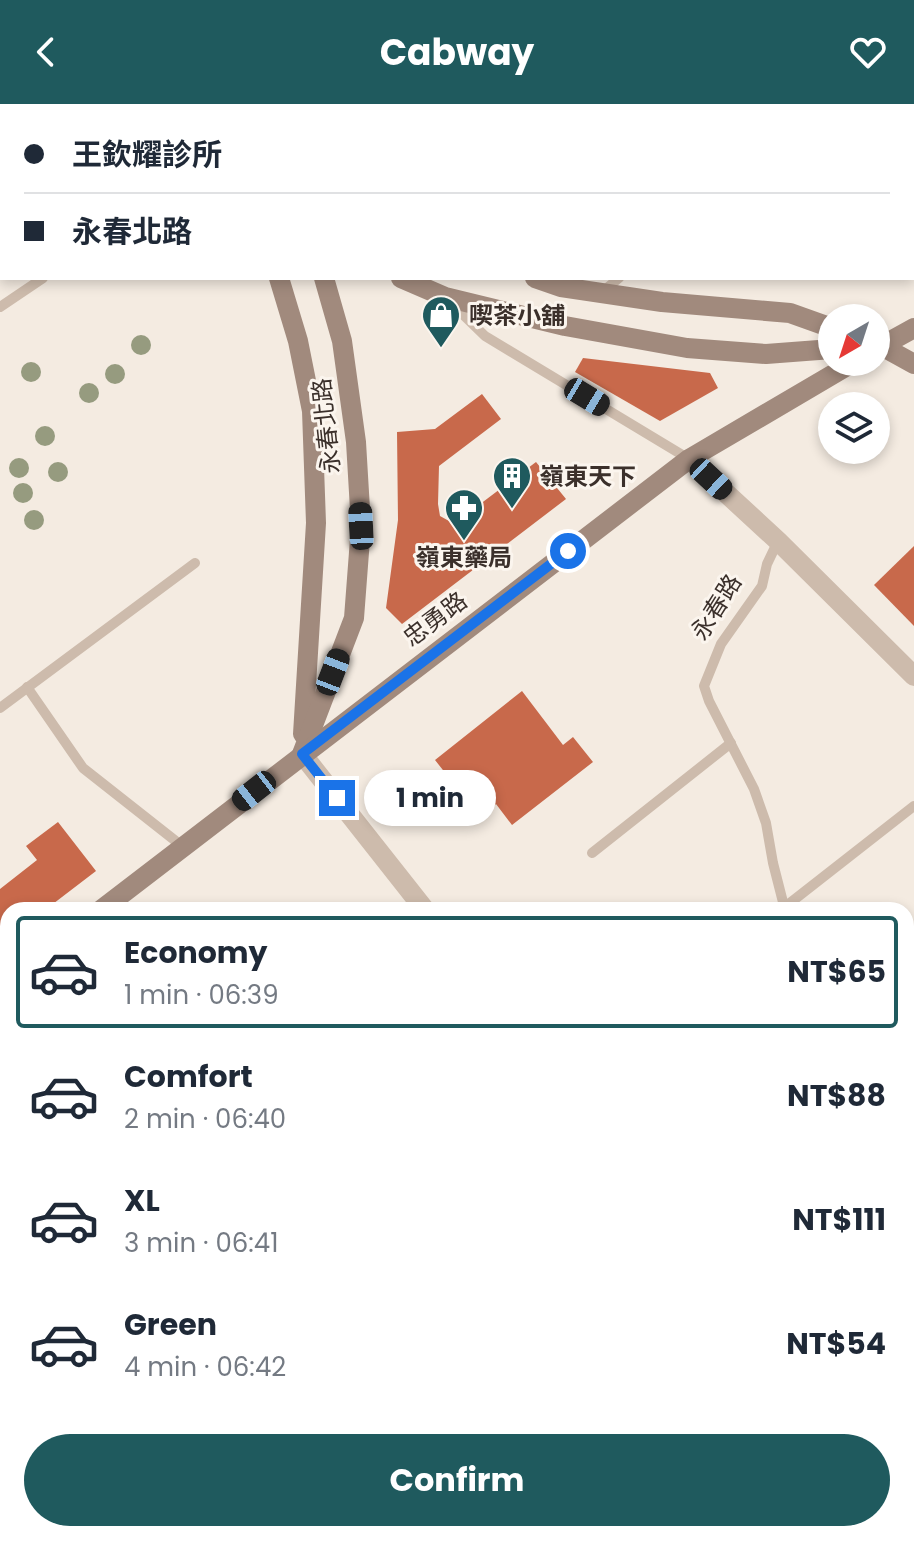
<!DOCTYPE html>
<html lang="en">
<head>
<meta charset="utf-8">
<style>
  :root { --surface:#fff; --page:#f6f6f7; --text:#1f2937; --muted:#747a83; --line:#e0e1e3; --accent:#1f5a5e }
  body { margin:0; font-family:Poppins,"Noto Sans TC",sans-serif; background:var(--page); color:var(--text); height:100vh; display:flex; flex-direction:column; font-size:30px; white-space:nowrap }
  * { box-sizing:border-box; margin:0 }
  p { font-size:26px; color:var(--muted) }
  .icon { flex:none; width:44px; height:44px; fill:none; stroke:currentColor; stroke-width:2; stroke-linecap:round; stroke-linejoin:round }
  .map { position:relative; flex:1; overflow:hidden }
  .drawer { position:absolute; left:0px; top:798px; width:914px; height:640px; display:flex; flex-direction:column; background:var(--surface); border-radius:24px 24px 0 0; box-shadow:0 4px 12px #0003 }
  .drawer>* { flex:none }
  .banner { position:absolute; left:0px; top:0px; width:914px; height:176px; box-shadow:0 4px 12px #0003; display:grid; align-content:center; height:176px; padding:0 24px; background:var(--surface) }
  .needle { width:52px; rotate:219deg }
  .buttons { position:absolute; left:818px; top:200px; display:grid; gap:16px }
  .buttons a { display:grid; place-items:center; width:72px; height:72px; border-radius:50%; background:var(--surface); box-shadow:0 4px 12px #0003; font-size:40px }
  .end { position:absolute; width:36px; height:36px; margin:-18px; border:10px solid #1a73e8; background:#fff; box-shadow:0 0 0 4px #fff }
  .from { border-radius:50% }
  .bubble { position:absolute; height:56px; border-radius:28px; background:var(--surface); box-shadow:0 4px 12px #0003; font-size:26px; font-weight:700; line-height:56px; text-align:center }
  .car { position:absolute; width:24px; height:48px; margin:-24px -12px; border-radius:10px; box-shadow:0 0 6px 2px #0007; background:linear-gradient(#222 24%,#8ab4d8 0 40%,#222 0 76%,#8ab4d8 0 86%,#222 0) }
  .banner b { display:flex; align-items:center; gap:28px; height:76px; font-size:30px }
  .banner b+b { border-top:2px solid var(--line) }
  .banner i { width:20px; height:20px; background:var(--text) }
  ul { padding:14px 0 0; list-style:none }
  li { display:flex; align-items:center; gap:24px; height:112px; margin:0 16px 12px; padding:0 8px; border:4px solid transparent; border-radius:8px }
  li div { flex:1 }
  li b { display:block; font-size:30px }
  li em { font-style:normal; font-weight:700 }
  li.on { border-color:var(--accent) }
  li>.icon { width:72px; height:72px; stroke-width:1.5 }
  .cta { display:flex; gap:16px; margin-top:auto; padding:16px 24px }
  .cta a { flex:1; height:92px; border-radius:48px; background:var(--accent); color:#fff; font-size:32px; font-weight:700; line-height:92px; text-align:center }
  header { display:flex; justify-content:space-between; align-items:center; height:104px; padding:0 24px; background:var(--accent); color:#fff; font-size:36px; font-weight:700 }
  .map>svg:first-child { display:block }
  .green { fill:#b8c4a0 }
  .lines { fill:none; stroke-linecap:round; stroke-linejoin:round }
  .stream { stroke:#7fb0b2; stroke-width:8 }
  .building { fill:#c8694b }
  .lane { stroke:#cdbbac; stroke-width:10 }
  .street { stroke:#cdbbac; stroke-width:20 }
  .secondary { stroke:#a18a7d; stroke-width:20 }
  .tree { fill:#969b7f }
  .route { stroke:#1a73e8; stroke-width:10 }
  .labels { text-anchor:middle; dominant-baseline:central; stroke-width:6; stroke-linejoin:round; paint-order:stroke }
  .poi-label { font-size:24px; font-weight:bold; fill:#3b302b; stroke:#fbf5ee; text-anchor:start }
  .street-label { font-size:24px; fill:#3b302b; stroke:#fbf5ee }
</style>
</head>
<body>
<header><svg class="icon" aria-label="back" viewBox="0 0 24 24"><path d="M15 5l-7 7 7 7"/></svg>Cabway<svg class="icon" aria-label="heart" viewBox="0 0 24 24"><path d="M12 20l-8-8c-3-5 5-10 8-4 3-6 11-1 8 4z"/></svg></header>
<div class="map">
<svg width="914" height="1438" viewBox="0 0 914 1438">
  <rect width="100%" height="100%" fill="#f4ebe1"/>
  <!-- green -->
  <polygon class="green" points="906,1375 914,1383 914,1438 686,1438 679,1430 906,1430"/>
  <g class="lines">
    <!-- stream -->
    <g class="stream">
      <polyline points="906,1229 914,1229"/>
      <polyline points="0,1320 8,1318"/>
      <polyline points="0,1338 8,1353"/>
      <polyline points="51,1430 55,1438"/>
    </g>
  </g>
  <!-- building -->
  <g class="building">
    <polygon points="583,254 710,269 718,284 660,317 575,268"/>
    <polygon points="482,290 501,315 439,362 438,400 440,412 449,417 459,416 536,358 566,395 402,520 386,504 398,416 397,328 435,325"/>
    <polygon points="914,442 914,522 874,481"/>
    <polygon points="522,587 563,641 573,633 593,658 512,721 496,700 480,713 435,656"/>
    <polygon points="58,718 96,767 45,806 8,806 8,835 0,841 0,785 37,756 26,742"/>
  </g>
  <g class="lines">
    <!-- lane -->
    <g class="lane">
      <polyline points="35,2 37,0"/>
      <polyline points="180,2 181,0"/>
      <polyline points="837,2 839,0"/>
      <polyline points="0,59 2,57"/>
      <polyline points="602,188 619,174"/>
      <polyline points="452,200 485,232 689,355"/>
      <polyline points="0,203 43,174"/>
      <polyline points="778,437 767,460 762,482 721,540 704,582 709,597 754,685 766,719 773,759 785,806"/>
      <polyline points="27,583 83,664 182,742"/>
      <polyline points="0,604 195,459"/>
      <polyline points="592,749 731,639"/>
      <polyline points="781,806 914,702"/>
      <polyline points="906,945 914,953"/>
      <polyline points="906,1125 914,1117"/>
      <polyline points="906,1196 914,1189"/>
    </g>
    <!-- street -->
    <g class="street">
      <polyline points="689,355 778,437 914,572"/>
      <polyline points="302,650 425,806"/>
      <polyline points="0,1249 8,1263"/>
      <polyline points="906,1320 914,1327"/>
      <polyline points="101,1430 106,1438"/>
    </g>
    <!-- secondary -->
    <g class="secondary">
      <polyline points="63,0 66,2"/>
      <polyline points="149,0 152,2"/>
      <polyline points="279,174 298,237 312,307 316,419 303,630"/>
      <polyline points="401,174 445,193 565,222 687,244 766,250 832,245"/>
      <polyline points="535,174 561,183 662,198 790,209 832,224"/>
      <polyline points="876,239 914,260"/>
      <polyline points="876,245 914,224"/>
      <polyline points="302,650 354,514 361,422 356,338 342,237 324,174"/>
      <polyline points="101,806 689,355 854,258"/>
      <polyline points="0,886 8,880"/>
    </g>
  </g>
  <!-- trees -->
  <g class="tree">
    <circle cx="141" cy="241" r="10"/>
    <circle cx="31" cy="268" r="10"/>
    <circle cx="115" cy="270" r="10"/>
    <circle cx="89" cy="289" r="10"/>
    <circle cx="45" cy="332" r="10"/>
    <circle cx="19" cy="364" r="10"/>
    <circle cx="58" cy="368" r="10"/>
    <circle cx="23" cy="389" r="10"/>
    <circle cx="34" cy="416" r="10"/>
  </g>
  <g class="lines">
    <!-- route -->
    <polyline class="route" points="337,694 302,650 568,447"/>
  </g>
  <!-- icons -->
  <defs>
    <g id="shop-pin" transform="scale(2)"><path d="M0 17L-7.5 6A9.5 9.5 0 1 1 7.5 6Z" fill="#1f5a5e" stroke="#fbf5ee"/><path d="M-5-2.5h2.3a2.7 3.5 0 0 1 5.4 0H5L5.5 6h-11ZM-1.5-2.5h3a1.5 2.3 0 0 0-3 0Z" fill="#fff"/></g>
    <g id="building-pin" transform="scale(2)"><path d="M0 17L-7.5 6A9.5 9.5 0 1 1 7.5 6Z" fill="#1f5a5e" stroke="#fbf5ee"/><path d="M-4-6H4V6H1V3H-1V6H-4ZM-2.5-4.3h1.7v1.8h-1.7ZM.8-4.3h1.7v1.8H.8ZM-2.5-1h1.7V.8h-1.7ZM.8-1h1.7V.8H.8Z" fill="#fff"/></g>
    <g id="pharmacy-pin" transform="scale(2)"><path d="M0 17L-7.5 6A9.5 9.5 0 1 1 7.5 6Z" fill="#1f5a5e" stroke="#fbf5ee"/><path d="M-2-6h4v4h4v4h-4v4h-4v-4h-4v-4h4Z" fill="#fff"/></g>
  </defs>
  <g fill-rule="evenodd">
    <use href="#shop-pin" x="441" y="211"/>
    <use href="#building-pin" x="512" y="372"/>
    <use href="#pharmacy-pin" x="464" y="404"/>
  </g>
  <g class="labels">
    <!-- poi labels -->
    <g class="poi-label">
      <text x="469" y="211">喫茶小舖</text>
      <text x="540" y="372">嶺東天下</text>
      <text x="464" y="453" text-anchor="middle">嶺東藥局</text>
    </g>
    <!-- street labels -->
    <g class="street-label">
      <text transform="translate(326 322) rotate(-96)">永春北路</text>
      <text transform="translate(716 503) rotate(-58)">永春路</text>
      <text transform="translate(435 515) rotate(-37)">忠勇路</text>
    </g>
  </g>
</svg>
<div class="buttons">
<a><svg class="needle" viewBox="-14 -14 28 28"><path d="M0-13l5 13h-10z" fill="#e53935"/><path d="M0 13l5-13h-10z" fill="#747a83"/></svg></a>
<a><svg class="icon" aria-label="layers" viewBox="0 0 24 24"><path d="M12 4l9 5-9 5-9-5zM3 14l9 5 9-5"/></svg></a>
</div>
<i class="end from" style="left:568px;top:447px"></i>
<i class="end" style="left:337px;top:694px"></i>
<div class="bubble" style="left:364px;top:666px;width:132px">1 min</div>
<i class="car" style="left:587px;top:293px;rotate:121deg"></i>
<i class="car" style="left:711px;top:375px;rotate:133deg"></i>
<i class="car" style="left:361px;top:422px;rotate:357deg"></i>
<i class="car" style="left:333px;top:568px;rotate:21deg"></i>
<i class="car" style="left:254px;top:687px;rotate:232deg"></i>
<div class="banner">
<b><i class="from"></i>王欽耀診所</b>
<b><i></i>永春北路</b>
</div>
<section class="drawer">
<ul>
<li class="on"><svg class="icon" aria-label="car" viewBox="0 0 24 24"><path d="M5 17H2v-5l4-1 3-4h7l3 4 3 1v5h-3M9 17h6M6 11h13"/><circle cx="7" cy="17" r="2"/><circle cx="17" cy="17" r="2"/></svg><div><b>Economy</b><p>1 min · 06:39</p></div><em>NT$65</em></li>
<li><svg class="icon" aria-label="car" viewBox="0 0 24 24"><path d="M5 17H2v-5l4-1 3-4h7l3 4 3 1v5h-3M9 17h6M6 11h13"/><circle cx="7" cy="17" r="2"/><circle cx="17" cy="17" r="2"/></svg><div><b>Comfort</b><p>2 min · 06:40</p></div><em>NT$88</em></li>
<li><svg class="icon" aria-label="car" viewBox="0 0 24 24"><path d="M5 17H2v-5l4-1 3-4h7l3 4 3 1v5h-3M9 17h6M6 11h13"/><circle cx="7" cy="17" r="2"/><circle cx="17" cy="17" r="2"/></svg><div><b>XL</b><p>3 min · 06:41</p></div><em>NT$111</em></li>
<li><svg class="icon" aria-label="car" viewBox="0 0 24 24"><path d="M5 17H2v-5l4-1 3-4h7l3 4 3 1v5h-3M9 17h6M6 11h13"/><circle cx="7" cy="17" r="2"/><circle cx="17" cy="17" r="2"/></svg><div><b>Green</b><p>4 min · 06:42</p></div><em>NT$54</em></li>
</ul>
<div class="cta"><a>Confirm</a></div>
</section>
</div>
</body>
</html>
